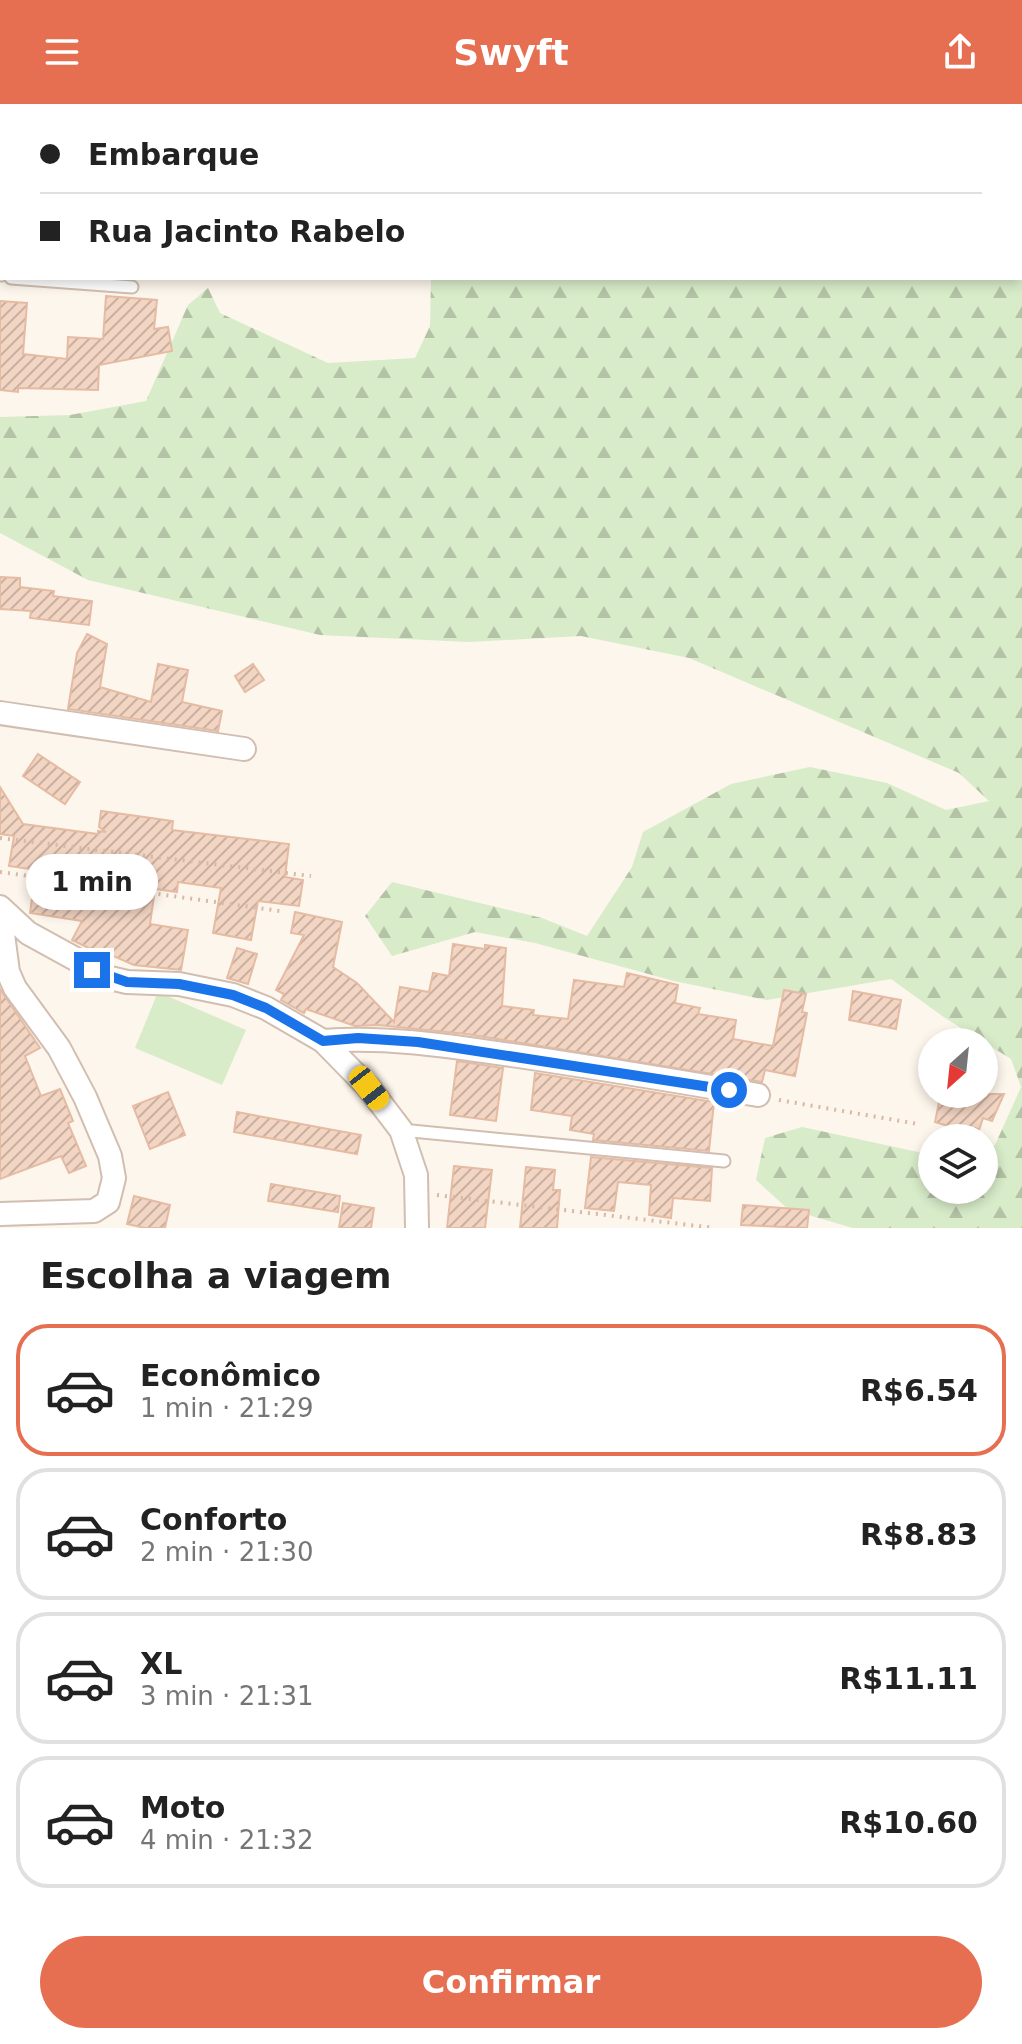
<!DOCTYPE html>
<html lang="pt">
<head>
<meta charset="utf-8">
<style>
  :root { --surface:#fff; --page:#f2f2f2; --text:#222; --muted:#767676; --line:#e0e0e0; --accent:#e76f51 }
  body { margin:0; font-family:"DejaVu Sans",sans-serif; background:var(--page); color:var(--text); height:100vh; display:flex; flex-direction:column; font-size:30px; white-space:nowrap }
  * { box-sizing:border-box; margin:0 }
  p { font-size:26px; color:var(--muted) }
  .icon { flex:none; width:44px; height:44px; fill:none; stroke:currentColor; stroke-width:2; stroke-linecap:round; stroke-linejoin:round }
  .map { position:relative; height:1124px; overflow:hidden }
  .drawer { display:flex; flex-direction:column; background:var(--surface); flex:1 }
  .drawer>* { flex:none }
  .guide { position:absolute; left:0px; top:0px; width:1022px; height:176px; box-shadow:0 4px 12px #0003; display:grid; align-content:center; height:176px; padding:0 40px; background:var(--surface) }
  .needle { width:52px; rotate:207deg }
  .controls { position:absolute; left:918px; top:924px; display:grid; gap:16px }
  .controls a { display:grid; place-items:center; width:80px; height:80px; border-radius:50%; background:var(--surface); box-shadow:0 4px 12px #0003; font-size:40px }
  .end { position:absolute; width:36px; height:36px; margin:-18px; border:10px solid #1a73e8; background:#fff; box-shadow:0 0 0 4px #fff }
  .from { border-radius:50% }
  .bubble { position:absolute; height:56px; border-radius:28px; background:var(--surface); box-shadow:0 4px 12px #0003; font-size:26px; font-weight:600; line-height:56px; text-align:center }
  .car { position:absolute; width:24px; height:48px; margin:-24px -12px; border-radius:10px; box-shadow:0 0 6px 2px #0007; background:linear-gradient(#f5c518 24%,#345 0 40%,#f5c518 0 76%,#345 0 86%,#f5c518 0) }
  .guide b { display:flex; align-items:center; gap:28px; height:76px; font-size:30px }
  .guide b+b { border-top:2px solid var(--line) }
  .guide i { width:20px; height:20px; background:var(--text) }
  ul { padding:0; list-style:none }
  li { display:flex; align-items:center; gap:24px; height:132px; margin:0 16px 12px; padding:0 24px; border:4px solid var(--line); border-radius:32px }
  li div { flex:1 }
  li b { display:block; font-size:30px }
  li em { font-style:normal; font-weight:600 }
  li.current { border-color:var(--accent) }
  li>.icon { width:72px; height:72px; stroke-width:1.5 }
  h2 { padding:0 40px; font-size:36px; line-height:96px }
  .primary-button { display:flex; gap:16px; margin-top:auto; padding:16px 40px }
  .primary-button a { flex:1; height:92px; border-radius:48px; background:var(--accent); color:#fff; font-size:32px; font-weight:600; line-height:92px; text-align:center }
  header { display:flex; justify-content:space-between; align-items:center; height:104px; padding:0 40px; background:var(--accent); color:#fff; font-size:36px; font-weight:600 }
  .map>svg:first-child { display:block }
  .grass { fill:#d8ecc9 }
  .forest { fill:url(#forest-firs) }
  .building { fill:url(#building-hatch); stroke:#e6bba3; stroke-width:2 }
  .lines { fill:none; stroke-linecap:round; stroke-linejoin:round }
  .lane-casing { stroke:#d1beb0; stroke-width:15 }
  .street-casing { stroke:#d1beb0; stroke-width:26 }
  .path { stroke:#d9b8a5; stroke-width:4; stroke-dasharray:2 6; stroke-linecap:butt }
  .lane { stroke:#fff; stroke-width:11 }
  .street { stroke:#fff; stroke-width:22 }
  .route { stroke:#1a73e8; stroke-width:10 }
</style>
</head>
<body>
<header><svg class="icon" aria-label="menu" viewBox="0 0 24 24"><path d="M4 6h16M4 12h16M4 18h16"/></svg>Swyft<svg class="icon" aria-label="share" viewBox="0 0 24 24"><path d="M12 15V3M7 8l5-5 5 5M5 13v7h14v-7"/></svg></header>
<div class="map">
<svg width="1022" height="1124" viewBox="0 0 1022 1124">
  <defs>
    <pattern id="forest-firs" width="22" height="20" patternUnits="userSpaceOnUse" patternTransform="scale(2)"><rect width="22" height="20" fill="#d8ecc9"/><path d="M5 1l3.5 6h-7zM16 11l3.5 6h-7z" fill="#b4c2a5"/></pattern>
    <pattern id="building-hatch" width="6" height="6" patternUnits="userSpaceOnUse" patternTransform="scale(2)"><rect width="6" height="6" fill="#f3d5c3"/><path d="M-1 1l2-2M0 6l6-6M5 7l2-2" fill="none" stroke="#cab0a1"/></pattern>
  </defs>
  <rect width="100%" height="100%" fill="#fdf6ec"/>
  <!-- grass -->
  <polygon class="grass" points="158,888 246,926 222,981 135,944"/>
  <!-- forest -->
  <polygon class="forest" points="341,0 1022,0 1022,1124 853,1124 788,1105 756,1076 765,1034 802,1023 932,1051 932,1086 984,1086 984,1048 995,1041 1021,983 1011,955 945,914 891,875 767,896 674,877 535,839 475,828 392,852 365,812 392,778 542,814 587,832 632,763 643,728 731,680 810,663 887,679 946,706 989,697 959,669 689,554 581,532 469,538 320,531 88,476 0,429 0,313 70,311 146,297 188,201 208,184 220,209 328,259 415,254 430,222 431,174 1020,174 1020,2 334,2"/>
  <!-- building -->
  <g class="building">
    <polygon points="106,192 157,196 154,225 168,223 172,247 99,261 98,286 18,284 18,288 0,286 0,197 27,199 23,250 67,255 68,233 103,235"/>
    <polygon points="0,473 20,474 20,483 54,487 53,492 92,497 89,521 30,514 31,507 0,505"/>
    <polygon points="87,530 107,540 100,583 151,598 158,560 188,566 182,598 222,607 218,627 68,605 77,549"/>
    <polygon points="253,560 264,576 245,588 235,572"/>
    <polygon points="38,650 80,678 65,700 23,672"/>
    <polygon points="0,683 23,720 98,730 98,727 106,728 99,723 101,707 173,717 172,726 289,740 285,773 303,776 299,802 258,797 251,836 213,829 221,784 178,778 177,788 155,785 150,820 188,826 181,866 134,861 102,847 101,850 72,836 82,817 30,809 36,766 9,762 14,732 0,730"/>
    <polygon points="295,808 342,818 333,863 357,879 394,918 400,883 429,888 433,869 449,872 453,840 485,845 485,841 506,844 502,902 534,906 533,911 568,915 574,876 624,883 627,869 678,881 675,899 700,904 698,910 736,916 733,935 773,942 784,886 806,890 802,908 807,909 795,972 765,966 762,978 466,930 378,921 355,922 306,905 304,909 281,896 284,890 276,886 304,831 291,829"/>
    <polygon points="237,844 257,850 248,880 227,874"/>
    <polygon points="0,885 40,944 25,952 41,992 60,985 73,1017 68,1019 86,1062 69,1069 61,1052 0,1075"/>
    <polygon points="853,887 901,896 896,925 849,916"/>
    <polygon points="457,957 503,964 496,1017 450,1011"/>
    <polygon points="535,969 714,998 709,1047 593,1036 594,1030 570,1026 572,1012 531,1006"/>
    <polygon points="168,988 185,1031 150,1045 133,1002"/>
    <polygon points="948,990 1004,990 992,1017 983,1014 979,1026 975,1024 971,1029 935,1018 940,993 947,994"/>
    <polygon points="237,1008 361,1031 357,1050 234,1028"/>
    <polygon points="591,1053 712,1064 710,1097 673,1094 671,1114 649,1111 651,1081 618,1078 614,1107 585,1104"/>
    <polygon points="454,1062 492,1066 485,1124 447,1124"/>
    <polygon points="526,1063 555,1066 553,1086 560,1086 557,1124 520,1124"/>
    <polygon points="271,1080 340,1092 338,1108 268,1097"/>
    <polygon points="134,1092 170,1101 165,1124 145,1124 127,1120"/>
    <polygon points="343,1099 374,1104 371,1124 339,1124"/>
    <polygon points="743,1101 809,1106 807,1124 741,1121"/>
  </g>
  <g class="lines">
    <!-- lane casing -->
    <g class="lane-casing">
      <g id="lane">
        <polyline points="0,170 2,171"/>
        <polyline points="11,174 132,183"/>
        <polyline points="401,1026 724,1057"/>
      </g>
    </g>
    <!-- street casing -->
    <g class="street-casing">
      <g id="street">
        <polyline points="172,0 178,2"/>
        <polyline points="0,104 0,137"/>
        <polyline points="0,609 244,645"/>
        <polyline points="0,803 28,829 110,874 127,878 179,880 233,891 266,904 323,937 369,984 401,1026 416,1071 417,1124"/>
        <polyline points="0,808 8,868 15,884 59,944 85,993 110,1052 114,1074 108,1098 94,1107 0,1110"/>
        <path d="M323 937C387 932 449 942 511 951 594 963 676 977 758 991"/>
      </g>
    </g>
    <!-- path -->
    <g class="path">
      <polyline points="0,734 311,772"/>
      <polyline points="0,768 280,807"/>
      <polyline points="779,996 918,1020"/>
      <polyline points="437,1091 715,1124"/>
    </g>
    <!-- lane -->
    <use href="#lane" class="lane"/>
    <!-- street -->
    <use href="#street" class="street"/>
  </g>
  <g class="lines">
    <!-- route -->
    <polyline class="route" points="92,866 127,878 179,880 233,891 266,904 323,937 358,934 418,938 729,986"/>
  </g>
</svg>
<div class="controls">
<a><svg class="needle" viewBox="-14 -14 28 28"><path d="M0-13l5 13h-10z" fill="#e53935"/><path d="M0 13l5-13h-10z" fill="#767676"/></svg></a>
<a><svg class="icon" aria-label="layers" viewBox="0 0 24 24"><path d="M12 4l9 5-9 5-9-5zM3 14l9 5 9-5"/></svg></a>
</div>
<i class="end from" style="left:729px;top:986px"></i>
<i class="end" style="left:92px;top:866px"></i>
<div class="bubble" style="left:26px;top:750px;width:132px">1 min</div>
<i class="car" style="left:369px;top:984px;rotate:142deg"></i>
<div class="guide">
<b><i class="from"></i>Embarque</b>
<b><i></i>Rua Jacinto Rabelo</b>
</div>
</div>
<section class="drawer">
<h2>Escolha a viagem</h2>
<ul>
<li class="current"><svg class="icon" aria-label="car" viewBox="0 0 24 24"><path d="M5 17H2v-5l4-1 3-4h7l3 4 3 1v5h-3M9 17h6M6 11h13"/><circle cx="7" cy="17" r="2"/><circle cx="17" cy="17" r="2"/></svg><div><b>Econômico</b><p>1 min · 21:29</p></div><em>R$6.54</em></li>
<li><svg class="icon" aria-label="car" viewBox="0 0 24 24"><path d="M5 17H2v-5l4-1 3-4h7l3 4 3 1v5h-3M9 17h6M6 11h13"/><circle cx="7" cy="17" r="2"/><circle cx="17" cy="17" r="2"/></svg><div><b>Conforto</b><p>2 min · 21:30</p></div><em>R$8.83</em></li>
<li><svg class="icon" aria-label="car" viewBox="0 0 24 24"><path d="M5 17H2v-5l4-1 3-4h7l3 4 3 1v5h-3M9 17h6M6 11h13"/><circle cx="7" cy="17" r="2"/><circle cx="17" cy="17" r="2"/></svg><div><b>XL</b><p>3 min · 21:31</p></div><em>R$11.11</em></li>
<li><svg class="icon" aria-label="car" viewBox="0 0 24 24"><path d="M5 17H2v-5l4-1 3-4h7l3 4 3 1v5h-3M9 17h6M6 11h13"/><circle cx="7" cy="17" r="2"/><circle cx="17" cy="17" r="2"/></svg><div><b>Moto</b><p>4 min · 21:32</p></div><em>R$10.60</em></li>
</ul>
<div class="primary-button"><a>Confirmar</a></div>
</section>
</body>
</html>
